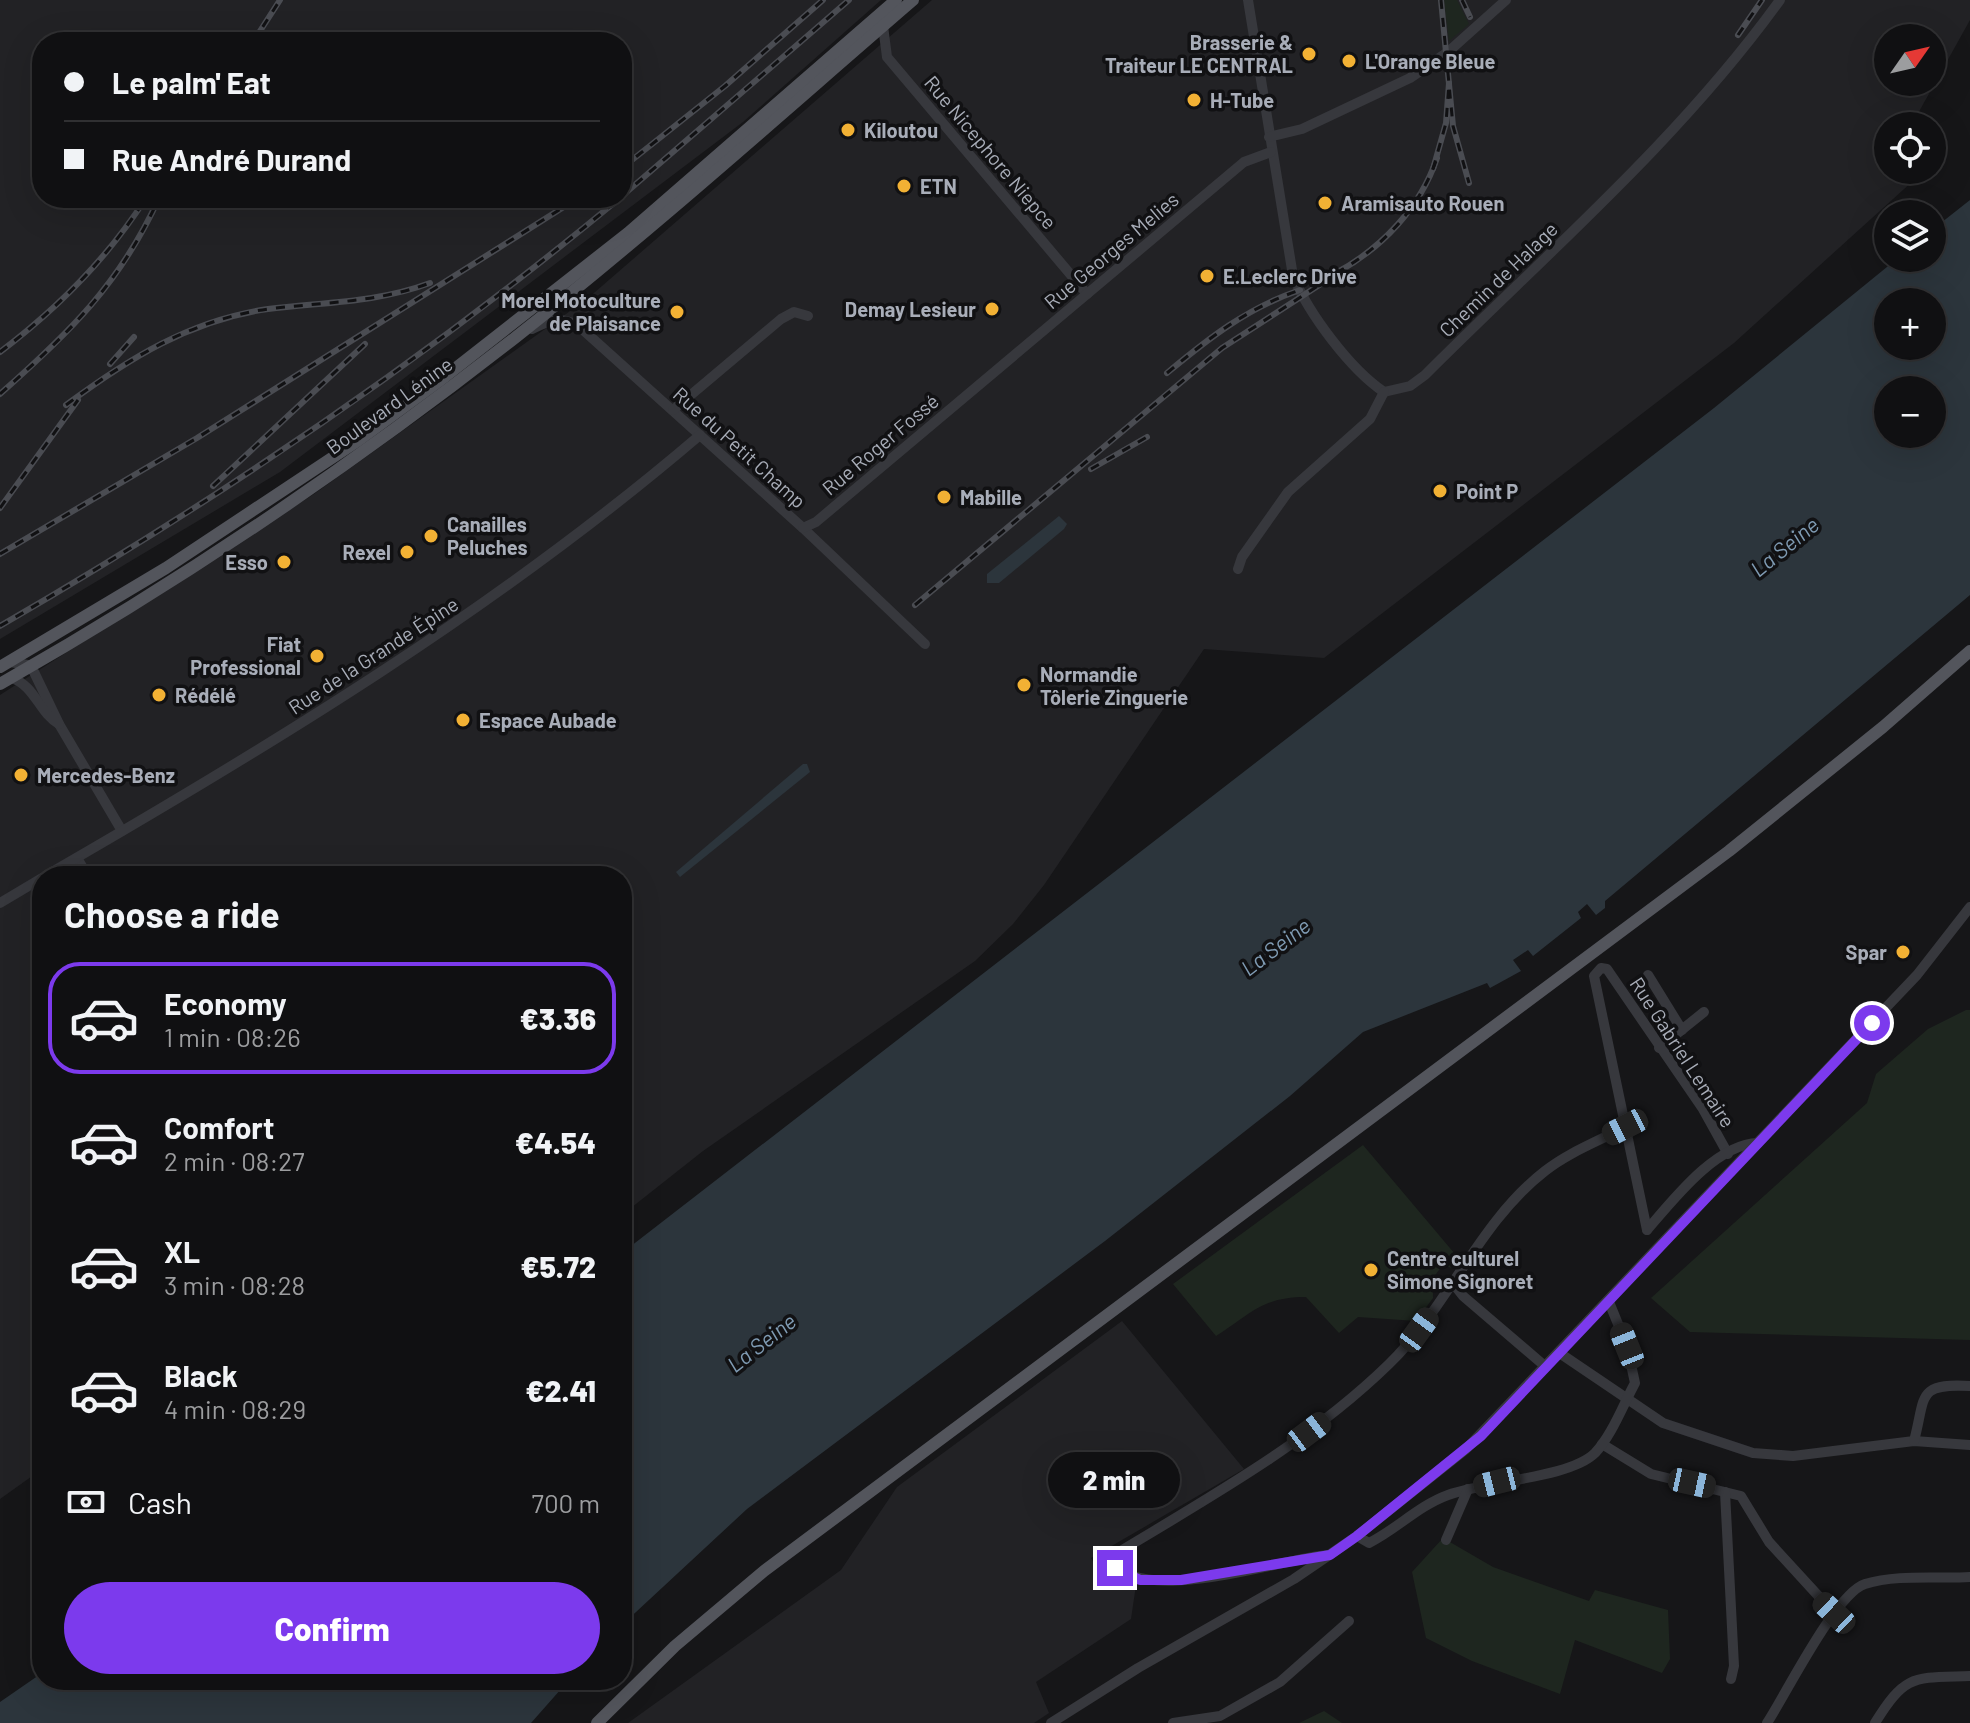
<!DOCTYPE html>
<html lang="en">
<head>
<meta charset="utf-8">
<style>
  :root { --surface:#101012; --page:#19191b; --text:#f1f3f6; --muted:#9c9d9f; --line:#303032; --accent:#7c3aed }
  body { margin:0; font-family:Barlow,sans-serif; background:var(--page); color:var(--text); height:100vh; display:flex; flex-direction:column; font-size:30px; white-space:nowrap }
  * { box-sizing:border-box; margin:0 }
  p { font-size:26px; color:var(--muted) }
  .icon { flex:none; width:44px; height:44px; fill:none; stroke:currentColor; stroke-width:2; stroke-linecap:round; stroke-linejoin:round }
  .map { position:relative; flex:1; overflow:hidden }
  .sheet { position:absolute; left:32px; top:866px; width:600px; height:824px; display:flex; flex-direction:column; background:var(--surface); border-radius:32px; box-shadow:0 8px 32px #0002,0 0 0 2px var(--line) }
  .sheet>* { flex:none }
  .top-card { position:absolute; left:32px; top:32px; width:600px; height:176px; border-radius:32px; box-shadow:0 8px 32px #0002,0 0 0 2px var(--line); display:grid; align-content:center; height:176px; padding:0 32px; background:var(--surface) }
  .needle { width:52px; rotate:56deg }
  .fabs { position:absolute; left:1874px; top:24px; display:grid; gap:16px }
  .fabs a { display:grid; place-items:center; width:72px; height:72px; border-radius:50%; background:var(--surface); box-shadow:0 8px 32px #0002,0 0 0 2px var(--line); font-size:40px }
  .end { position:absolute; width:36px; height:36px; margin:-18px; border:10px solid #7c3aed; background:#fff; box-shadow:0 0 0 4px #fff }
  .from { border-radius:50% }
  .bubble { position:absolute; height:56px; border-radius:28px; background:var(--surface); box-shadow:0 8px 32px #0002,0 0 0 2px var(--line); font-size:26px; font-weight:800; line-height:56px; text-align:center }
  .car { position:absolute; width:24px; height:48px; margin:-24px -12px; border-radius:10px; box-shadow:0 0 6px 2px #0007; background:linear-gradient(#222 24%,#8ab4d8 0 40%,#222 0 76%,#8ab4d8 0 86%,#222 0) }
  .top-card b { display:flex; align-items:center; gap:28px; height:76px; font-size:30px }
  .top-card b+b { border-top:2px solid var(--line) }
  .top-card i { width:20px; height:20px; background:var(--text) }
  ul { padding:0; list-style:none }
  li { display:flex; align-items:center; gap:24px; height:112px; margin:0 16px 12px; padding:0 16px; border:4px solid transparent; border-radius:32px }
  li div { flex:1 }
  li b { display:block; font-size:30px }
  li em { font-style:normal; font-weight:800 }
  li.current { border-color:var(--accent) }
  li>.icon { width:72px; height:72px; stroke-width:1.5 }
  h2 { padding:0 32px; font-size:36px; line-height:96px }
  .pay { display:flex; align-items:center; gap:20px; height:88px; padding:0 32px; font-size:30px }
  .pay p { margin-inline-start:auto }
  .cta { display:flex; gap:16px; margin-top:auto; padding:16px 32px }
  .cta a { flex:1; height:92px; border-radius:48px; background:var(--accent); color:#fff; font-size:32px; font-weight:800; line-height:92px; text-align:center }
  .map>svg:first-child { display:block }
  .built { fill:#222225; fill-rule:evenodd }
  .green { fill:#1e261f }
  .water { fill:#2c353c; fill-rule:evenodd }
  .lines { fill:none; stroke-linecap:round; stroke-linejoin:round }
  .minor { stroke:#37383d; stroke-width:10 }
  .major { stroke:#53555c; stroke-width:12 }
  .rail-casing { stroke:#4a4c52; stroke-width:6 }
  .rail { stroke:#111113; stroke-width:3; stroke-dasharray:9; stroke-linecap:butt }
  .route { stroke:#7c3aed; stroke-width:10 }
  .poi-dot { fill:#f2b134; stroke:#111113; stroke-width:3 }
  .labels { text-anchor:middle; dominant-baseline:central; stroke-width:7; stroke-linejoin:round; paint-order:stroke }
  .poi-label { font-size:20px; font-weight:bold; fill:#a8adb8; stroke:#111113; text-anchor:start }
  .street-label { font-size:20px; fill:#a8adb8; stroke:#111113 }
  .water-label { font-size:22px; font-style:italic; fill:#7f9bb3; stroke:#111113 }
</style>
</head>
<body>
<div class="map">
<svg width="1970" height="1723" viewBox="0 0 1970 1723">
  <rect width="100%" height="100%" fill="#161618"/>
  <!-- built -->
  <g class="built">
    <path d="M0 0H881L743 122 280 472 0 639ZM42 42H622V198H42Z"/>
    <path d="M932 0H1970V20L1911 126H1888V170H1911L1914 180 1734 343 1324 658 1204 649 1044 885 1013 924 975 961 703 1151 622 1215V876H42V1469L0 1499V695L314 494 587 299ZM1888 38H1932V82H1888Z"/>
    <polygon points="1122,1321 1244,1469 1091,1558 1101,1576 1136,1585 1131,1619 1036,1682 1049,1713 1034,1723 628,1723 841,1570 897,1487"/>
  </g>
  <!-- green -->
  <g class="green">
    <polygon points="1444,0 1457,0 1469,24 1449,41"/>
    <polygon points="1966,1010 1970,1010 1970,1340 1690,1332 1651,1298 1867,1103 1876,1074 1928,1029"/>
    <path d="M1363 1145 1460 1260 1453 1268 1443 1266C1431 1277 1433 1284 1433 1298L1416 1321 1358 1317 1339 1333 1306 1297C1261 1297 1251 1314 1216 1336L1173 1284Z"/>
    <polygon points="1443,1538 1493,1567 1589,1601 1595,1590 1668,1610 1670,1659 1662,1673 1575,1640 1560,1694 1472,1661 1426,1638 1412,1572"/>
    <polygon points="1324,1711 1342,1723 1299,1723"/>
  </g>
  <!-- water -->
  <g class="water">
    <path d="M1970 200V595L1605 901V908L1596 915 1587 904 1578 912 1581 918 1533 956 1528 950 1513 960 1521 971 1490 988 1487 983 1363 1032 1290 1096 1105 1241 747 1509 622 1625V1253L1714 408 1898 258H1932V230ZM1932 302V346H1888V302ZM1932 390V434H1888V390Z"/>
    <polygon points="1059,516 1067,524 1064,529 999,583 987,583 987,574"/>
    <polygon points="803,764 807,764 810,772 680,877 676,872"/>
    <polygon points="42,1673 42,1680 569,1680 531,1723 0,1723 0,1702"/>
  </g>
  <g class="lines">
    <!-- minor -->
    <g class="minor">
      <path d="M1248 0 1293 276C1309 314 1350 369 1384 392"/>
      <polyline points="883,26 887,57 1087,294"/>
      <polyline points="1269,137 1302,129 1410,78 1448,52 1506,0"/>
      <path d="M532 329C552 319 564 315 582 329L803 528 925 644"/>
      <path d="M1384 392 1410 386 1425 375C1546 254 1679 140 1780 0"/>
      <polyline points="673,410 781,319 794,312 808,316"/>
      <polyline points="803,528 816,522 1244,162 1271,152"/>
      <polyline points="1238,569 1242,557 1288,492 1370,419 1384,392"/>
      <polyline points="10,662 28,665 34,672 59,724 122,831"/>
      <path d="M11 678C35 685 39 713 59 724"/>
      <polyline points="77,858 88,876"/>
      <path d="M45 876C274 744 499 607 700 435"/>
      <polyline points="0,903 42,878"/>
      <polyline points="1648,975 1682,1030"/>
      <polyline points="1659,1048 1704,1012"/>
      <polyline points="1647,1230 1594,976 1601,968 1607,969 1703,1109 1728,1154"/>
      <path d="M1647 1230C1673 1200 1716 1144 1758 1143"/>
      <polyline points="1452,1282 1463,1296 1546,1367"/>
      <polyline points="1561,1354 1663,1423 1753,1453 1793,1456 1914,1441 1970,1445"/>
      <path d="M1914 1441C1926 1396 1916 1383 1970 1386"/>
      <polyline points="1602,1444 1651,1474 1741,1496 1769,1542 1834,1613"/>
      <polyline points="1725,1492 1734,1666 1731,1679"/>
      <path d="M1357 1536 1369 1543C1397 1529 1418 1506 1448 1495 1486 1481 1570 1478 1595 1453 1612 1435 1623 1405 1635 1383L1627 1346 1609 1302"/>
      <polyline points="1446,1540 1468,1489"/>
      <path d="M1328 1555C1278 1559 1139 1609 1109 1558 1206 1499 1307 1444 1389 1364 1448 1307 1479 1222 1545 1171 1569 1152 1599 1141 1625 1127"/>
      <polyline points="1051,1723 1138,1668 1294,1579 1357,1536 1466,1449 1917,975 1970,907"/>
      <polyline points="1173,1723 1220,1716 1280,1682 1349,1621"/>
      <path d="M1767 1723C1786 1694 1836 1593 1865 1584 1897 1574 1937 1579 1970 1577"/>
      <path d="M1875 1723C1906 1673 1914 1678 1970 1676"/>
    </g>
    <!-- major -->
    <g class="major">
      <polyline points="0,667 166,568 359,440 438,382 628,233 896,0"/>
      <path d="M0 684C180 582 354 464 516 337 653 229 782 113 913 0"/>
      <polyline points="597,1723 675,1646 764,1571 1729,851 1883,727 1970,651"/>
    </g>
    <!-- rail casing -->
    <g class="rail-casing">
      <g id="rail">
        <polyline points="1441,0 1453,126 1469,183"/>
        <polyline points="1462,0 1470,17"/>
        <polyline points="1738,35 1762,0"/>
        <polyline points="253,42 280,0"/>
        <polyline points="622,168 725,86 823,0"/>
        <polyline points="1433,169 1446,123 1449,83"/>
        <polyline points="622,196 849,0"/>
        <path d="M1336 273C1382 248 1420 208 1437 158"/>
        <path d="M0 352C57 309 107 259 146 198"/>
        <polyline points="110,364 134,337"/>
        <path d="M1167 373C1209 338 1247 308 1300 290"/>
        <path d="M0 394C69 333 120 284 159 198"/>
        <path d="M66 405C128 359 190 320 268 309 324 302 376 303 430 283"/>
        <polyline points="1091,469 1147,437"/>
        <polyline points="213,486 365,344"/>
        <polyline points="0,508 78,400"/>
        <polyline points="0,554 197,438 578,198"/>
        <polyline points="915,605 1222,348 1344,269"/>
        <path d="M0 626C218 500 426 359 620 198"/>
      </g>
    </g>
    <!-- rail -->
    <use href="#rail" class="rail"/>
  </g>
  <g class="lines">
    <!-- route -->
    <polyline class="route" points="1115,1568 1140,1580 1181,1580 1330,1555 1357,1536 1481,1436 1872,1023"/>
  </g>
  <!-- markers -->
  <g class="poi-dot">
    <circle cx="1309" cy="54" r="8"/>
    <circle cx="1349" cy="61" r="8"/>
    <circle cx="1194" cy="100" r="8"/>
    <circle cx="848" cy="130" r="8"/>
    <circle cx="904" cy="186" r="8"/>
    <circle cx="1325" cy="203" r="8"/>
    <circle cx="1207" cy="276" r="8"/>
    <circle cx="992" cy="309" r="8"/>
    <circle cx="677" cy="312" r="8"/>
    <circle cx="1440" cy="491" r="8"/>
    <circle cx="944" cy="497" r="8"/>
    <circle cx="431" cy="536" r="8"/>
    <circle cx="407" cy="552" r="8"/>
    <circle cx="284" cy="562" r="8"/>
    <circle cx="317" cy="656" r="8"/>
    <circle cx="1024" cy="685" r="8"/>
    <circle cx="159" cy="695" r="8"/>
    <circle cx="463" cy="720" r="8"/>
    <circle cx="21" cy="775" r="8"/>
    <circle cx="1903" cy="952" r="8"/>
    <circle cx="1371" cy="1270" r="8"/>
  </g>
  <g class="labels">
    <!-- poi labels -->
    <g class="poi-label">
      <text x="1293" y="42" text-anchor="end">Brasserie &amp;<tspan x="1293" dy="23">Traiteur LE CENTRAL</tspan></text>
      <text x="1365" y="61">L'Orange Bleue</text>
      <text x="1210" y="100">H-Tube</text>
      <text x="864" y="130">Kiloutou</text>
      <text x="920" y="186">ETN</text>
      <text x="1341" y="203">Aramisauto Rouen</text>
      <text x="1223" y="276">E.Leclerc Drive</text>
      <text x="661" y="300" text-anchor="end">Morel Motoculture<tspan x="661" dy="23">de Plaisance</tspan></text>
      <text x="976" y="309" text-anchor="end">Demay Lesieur</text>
      <text x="1456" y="491">Point P</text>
      <text x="960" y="497">Mabille</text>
      <text x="447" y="524">Canailles<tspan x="447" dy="23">Peluches</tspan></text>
      <text x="391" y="552" text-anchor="end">Rexel</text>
      <text x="268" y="562" text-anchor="end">Esso</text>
      <text x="301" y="644" text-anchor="end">Fiat<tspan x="301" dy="23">Professional</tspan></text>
      <text x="1040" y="674">Normandie<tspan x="1040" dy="23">Tôlerie Zinguerie</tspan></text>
      <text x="175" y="695">Rédélé</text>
      <text x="479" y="720">Espace Aubade</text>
      <text x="37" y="775">Mercedes-Benz</text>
      <text x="1887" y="952" text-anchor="end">Spar</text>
      <text x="1387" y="1258">Centre culturel<tspan x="1387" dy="23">Simone Signoret</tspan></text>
    </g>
    <!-- street labels -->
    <g class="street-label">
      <text transform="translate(991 152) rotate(50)">Rue Nicephore Niepce</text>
      <text transform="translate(1111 250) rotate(-40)">Rue Georges Melies</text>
      <text transform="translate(1498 279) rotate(-44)">Chemin de Halage</text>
      <text transform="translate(389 405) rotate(-36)">Boulevard Lénine</text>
      <text transform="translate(880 444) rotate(-40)">Rue Roger Fossé</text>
      <text transform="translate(740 447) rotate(42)">Rue du Petit Champ</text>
      <text transform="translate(373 655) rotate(-33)">Rue de la Grande Épine</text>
      <text transform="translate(1683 1052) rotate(57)">Rue Gabriel Lemaire</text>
    </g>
    <!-- water labels -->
    <g class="water-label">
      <text transform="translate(1784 546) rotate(-39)">La Seine</text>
      <text transform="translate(1275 946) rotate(-37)">La Seine</text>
      <text transform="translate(761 1342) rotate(-38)">La Seine</text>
    </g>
  </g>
</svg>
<div class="fabs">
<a><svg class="needle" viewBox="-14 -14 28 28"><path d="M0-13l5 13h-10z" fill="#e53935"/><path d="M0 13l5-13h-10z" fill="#9c9d9f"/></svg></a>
<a><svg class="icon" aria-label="locate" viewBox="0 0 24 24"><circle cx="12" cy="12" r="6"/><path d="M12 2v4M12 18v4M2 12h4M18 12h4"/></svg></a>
<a><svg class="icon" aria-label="layers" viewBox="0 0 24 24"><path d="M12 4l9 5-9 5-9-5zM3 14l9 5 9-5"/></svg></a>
<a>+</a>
<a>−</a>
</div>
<i class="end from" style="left:1872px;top:1023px"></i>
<i class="end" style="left:1115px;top:1568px"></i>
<div class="bubble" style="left:1048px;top:1452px;width:132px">2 min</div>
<i class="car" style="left:1625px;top:1127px;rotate:243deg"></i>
<i class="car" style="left:1419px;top:1330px;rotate:36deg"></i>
<i class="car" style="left:1627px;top:1346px;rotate:338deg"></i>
<i class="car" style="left:1309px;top:1432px;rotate:53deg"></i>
<i class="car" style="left:1497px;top:1482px;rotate:256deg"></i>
<i class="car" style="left:1692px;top:1483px;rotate:102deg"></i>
<i class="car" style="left:1834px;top:1613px;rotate:313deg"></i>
<div class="top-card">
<b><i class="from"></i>Le palm' Eat</b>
<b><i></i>Rue André Durand</b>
</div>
<section class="sheet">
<h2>Choose a ride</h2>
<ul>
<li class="current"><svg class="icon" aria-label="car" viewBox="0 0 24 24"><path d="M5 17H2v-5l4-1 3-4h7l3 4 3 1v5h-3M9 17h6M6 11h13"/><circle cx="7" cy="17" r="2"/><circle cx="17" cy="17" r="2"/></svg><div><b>Economy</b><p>1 min · 08:26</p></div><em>€3.36</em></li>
<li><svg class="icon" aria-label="car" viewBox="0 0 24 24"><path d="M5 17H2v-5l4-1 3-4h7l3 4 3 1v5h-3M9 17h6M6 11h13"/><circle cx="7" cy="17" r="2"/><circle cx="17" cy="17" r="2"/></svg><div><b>Comfort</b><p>2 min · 08:27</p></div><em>€4.54</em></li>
<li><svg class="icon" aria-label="car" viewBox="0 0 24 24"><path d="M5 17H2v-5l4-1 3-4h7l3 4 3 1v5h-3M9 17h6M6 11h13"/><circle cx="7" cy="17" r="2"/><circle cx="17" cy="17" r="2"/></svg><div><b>XL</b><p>3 min · 08:28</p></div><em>€5.72</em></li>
<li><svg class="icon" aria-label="car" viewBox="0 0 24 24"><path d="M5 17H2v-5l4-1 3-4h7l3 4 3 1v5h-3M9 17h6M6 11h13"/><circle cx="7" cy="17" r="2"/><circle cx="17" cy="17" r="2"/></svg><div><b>Black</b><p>4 min · 08:29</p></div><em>€2.41</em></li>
</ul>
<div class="pay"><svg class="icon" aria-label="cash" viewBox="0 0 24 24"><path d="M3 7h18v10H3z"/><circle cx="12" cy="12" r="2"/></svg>Cash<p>700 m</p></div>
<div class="cta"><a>Confirm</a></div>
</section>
</div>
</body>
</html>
